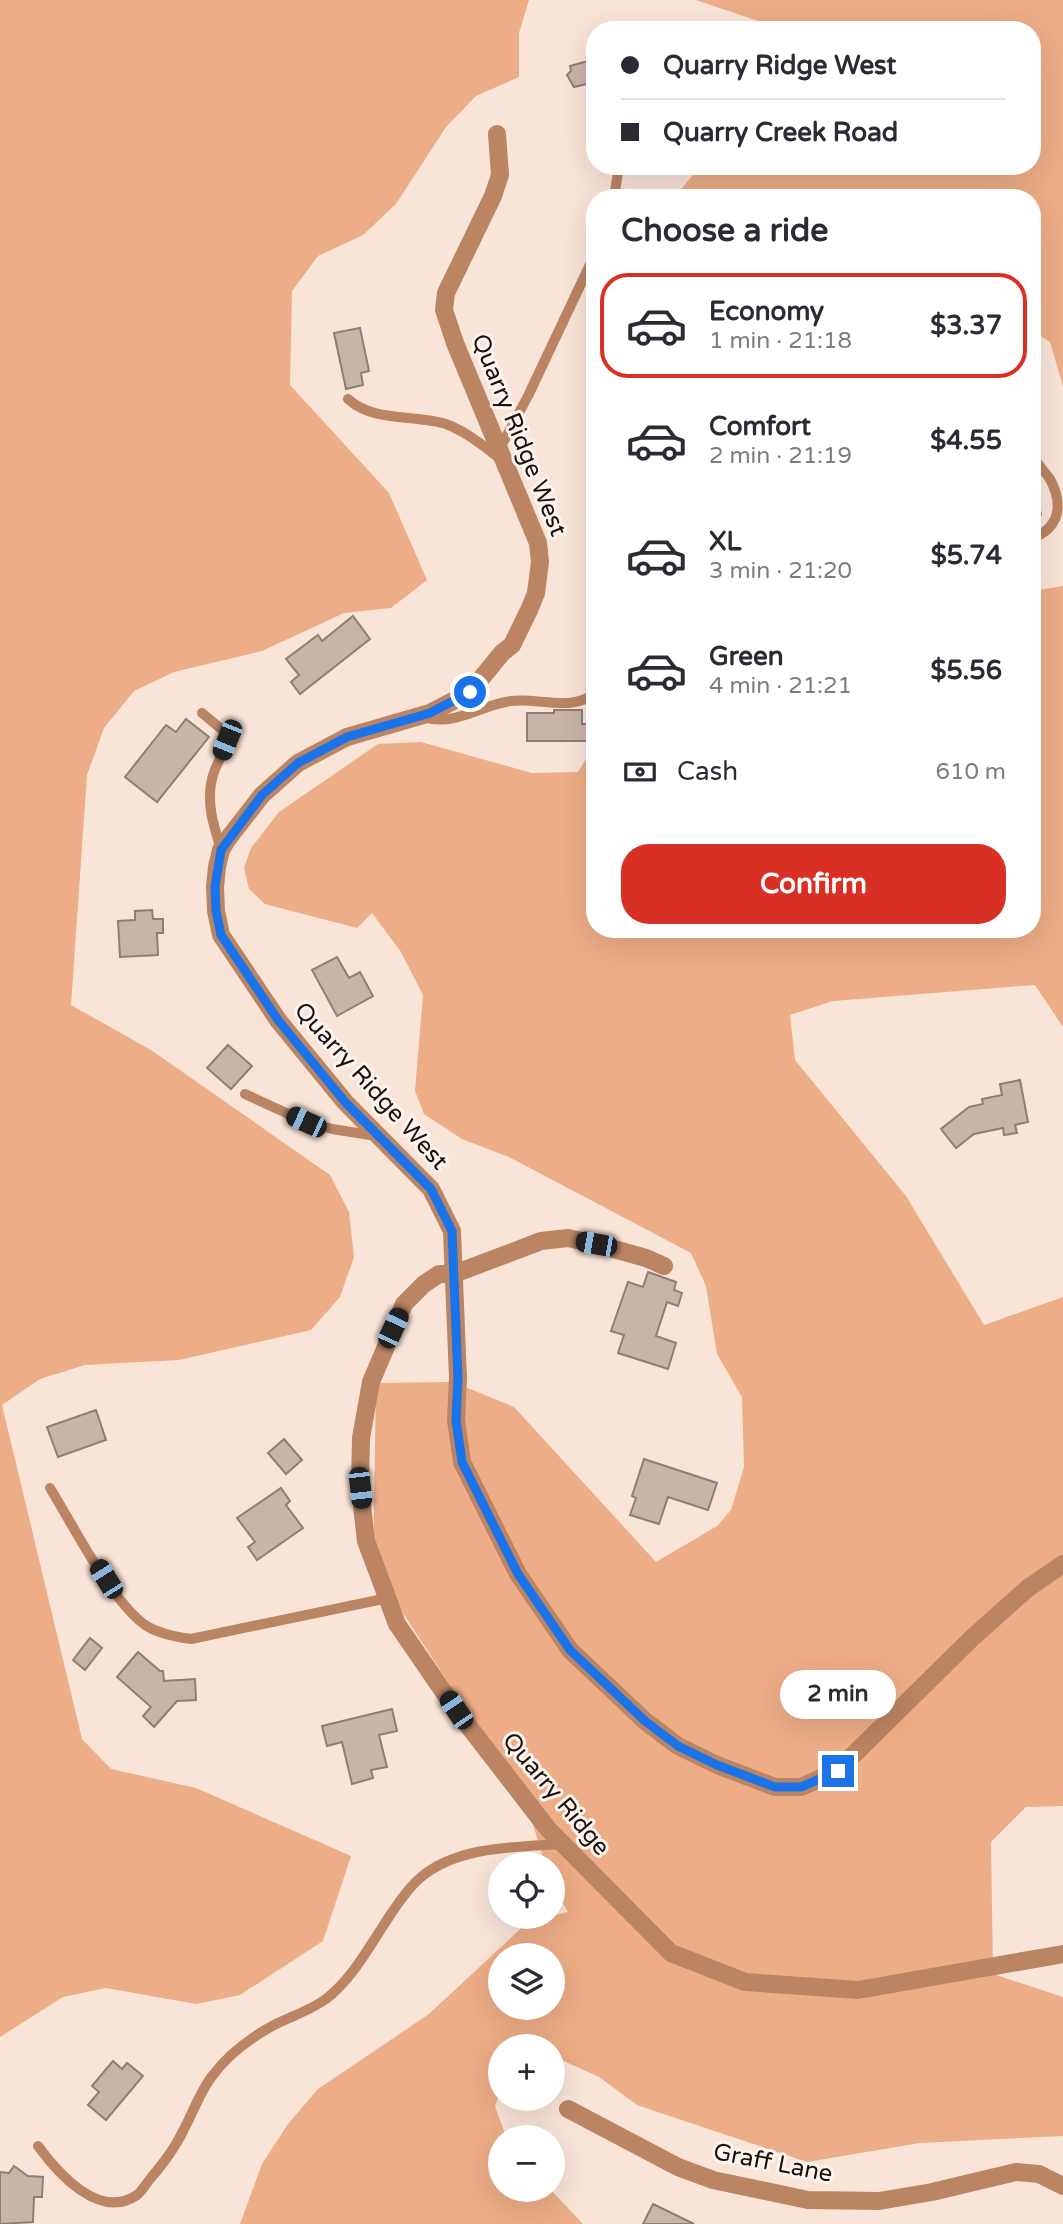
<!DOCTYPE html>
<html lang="en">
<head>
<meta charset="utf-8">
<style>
  :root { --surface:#fff; --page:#f2f2f3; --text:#2b2b33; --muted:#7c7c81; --line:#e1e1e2; --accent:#d93025 }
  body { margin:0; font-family:"Varela Round",sans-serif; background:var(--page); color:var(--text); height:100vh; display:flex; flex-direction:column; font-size:26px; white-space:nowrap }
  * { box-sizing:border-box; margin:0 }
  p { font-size:23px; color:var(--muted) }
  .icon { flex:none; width:38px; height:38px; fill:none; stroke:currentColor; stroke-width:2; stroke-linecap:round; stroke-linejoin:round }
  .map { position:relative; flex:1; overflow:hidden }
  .side { position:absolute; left:586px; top:189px; width:455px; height:749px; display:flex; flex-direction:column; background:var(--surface); border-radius:28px; box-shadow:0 7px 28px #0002 }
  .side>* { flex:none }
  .banner { position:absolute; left:586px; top:21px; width:455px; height:154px; border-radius:28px; box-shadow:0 7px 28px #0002; display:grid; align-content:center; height:154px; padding:0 35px; background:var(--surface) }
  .fabs { position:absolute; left:488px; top:1852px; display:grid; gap:14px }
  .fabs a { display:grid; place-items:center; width:77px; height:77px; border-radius:50%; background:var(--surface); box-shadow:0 7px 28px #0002; font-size:35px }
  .end { position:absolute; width:32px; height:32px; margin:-16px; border:9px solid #1a73e8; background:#fff; box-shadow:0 0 0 4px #fff }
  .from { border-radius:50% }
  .bubble { position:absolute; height:49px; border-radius:24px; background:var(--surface); box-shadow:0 7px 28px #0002; font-size:23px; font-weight:800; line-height:49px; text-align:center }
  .car { position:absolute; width:21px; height:42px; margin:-21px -10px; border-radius:9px; box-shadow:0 0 5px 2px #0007; background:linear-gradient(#222 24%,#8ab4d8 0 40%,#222 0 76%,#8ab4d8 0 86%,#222 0) }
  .banner b { display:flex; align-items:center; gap:24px; height:66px; font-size:26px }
  .banner b+b { border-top:2px solid var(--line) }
  .banner i { width:18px; height:18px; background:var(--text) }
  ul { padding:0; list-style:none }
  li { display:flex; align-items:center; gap:21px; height:105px; margin:0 14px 10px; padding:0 21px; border:4px solid transparent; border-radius:28px }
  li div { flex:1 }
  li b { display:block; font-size:26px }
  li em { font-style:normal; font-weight:800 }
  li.current { border-color:var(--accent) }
  li>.icon { width:63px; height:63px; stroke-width:1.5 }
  h2 { padding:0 35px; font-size:32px; line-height:84px }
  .pay { display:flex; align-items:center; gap:18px; height:77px; padding:0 35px; font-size:26px }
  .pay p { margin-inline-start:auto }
  .primary-button { display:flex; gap:14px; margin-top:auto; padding:14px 35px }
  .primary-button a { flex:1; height:80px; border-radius:28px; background:var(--accent); color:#fff; font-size:28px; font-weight:800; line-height:80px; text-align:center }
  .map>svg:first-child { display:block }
  .green { fill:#edad86; fill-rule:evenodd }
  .building { fill:#c9b4a9; stroke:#907e72; stroke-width:2 }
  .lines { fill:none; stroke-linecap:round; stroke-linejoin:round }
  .lane { stroke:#bb8463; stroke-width:10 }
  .street { stroke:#bb8463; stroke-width:18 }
  .route { stroke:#1a73e8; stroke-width:9 }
  .labels { text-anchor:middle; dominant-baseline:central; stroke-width:6; stroke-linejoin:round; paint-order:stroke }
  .street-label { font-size:24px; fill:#18110d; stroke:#fdf4ef }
</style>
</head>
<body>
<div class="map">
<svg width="1063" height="2224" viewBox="0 0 1063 2224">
  <rect width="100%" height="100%" fill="#f9e4d8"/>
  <!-- green -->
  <g class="green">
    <polygon points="0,0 529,0 519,33 519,77 476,96 446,127 396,204 363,235 318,256 292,291 290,385 389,493 427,580 391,608 344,613 262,651 174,672 134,691 104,728 87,775 71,1005 151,1050 330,1175 349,1212 354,1257 340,1297 311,1330 179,1360 85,1365 40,1379 2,1405 82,1739 111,1769 196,1788 351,1856 323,1941 240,1995 196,2004 106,1988 63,1997 0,2037"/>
    <polygon points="696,0 1063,0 1063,386 1050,342 1033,331 1032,198 674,198 700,166 1032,166 1032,30 762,30 764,23"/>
    <path d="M1063 586V1027L1035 985 833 1001 790 1015 795 1060 906 1196 984 1325 1063 1297V1806L1026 1807 991 1842 993 1974 1063 1997V2136L920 2143 807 2162 637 2105 599 2077 557 2058 553 2059V2046H500V2093L495 2106 506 2137H500V2189H550L583 2224H240L262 2164 288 2124 318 2089 429 2014 528 1922 568 1912 553 1886V1864H545L526 1802 373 1567 376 1383 453 1382 514 1407 656 1562 717 1526 731 1510 744 1467 742 1397 717 1354 706 1286 691 1253 509 1157 462 1139 424 1114 415 1091 423 995 401 952 372 913 357 928 265 904 249 889 244 868 251 848 279 812 378 744 421 742 532 773 578 772 595 744V929H1032L1033 591ZM500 1955H553V2007H500Z"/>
  </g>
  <!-- building -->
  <g class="building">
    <polygon points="595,59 595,82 574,87 567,75 571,71 570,66"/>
    <polygon points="360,328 369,371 361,373 363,385 346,389 334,333"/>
    <polygon points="353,616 370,639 300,694 291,682 299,675 286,659 318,635 322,641"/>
    <polygon points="554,710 582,710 582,724 590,724 590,741 527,741 527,713 554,713"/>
    <polygon points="186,719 209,737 157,802 125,777 166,725 176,732"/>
    <polygon points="152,910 153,919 163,919 163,933 157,933 158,955 120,957 118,921 135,920 135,911"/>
    <polygon points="337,957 349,978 360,972 373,996 337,1016 312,970"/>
    <polygon points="228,1045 252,1066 231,1089 207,1068"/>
    <polygon points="1020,1080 1028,1122 1015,1125 1017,1133 1004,1135 1003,1128 974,1134 956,1148 941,1129 969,1107 983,1104 982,1099 1002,1095 1000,1084"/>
    <polygon points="648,1272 676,1282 674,1290 682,1293 678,1306 667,1302 656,1336 676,1343 668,1369 618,1353 624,1335 611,1331 628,1282 643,1287"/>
    <polygon points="96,1410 106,1440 58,1457 47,1427"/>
    <polygon points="284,1439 302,1460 286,1474 268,1453"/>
    <polygon points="644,1459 717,1483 708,1510 668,1497 659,1524 630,1515 636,1498 632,1496"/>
    <polygon points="281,1488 290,1501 286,1505 303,1528 257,1560 248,1547 255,1542 237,1518"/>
    <polygon points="90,1638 102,1648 85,1670 73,1660"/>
    <polygon points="138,1652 160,1671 163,1671 164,1681 195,1679 196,1700 177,1701 154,1727 143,1716 151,1707 117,1677"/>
    <polygon points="392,1709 397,1731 379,1735 387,1767 371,1770 373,1778 352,1784 342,1742 327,1746 322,1726"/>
    <polygon points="113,2061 122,2069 127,2063 143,2076 106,2120 88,2105 99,2092 92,2086"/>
    <polygon points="14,2166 28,2176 43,2177 42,2197 34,2197 33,2222 0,2224 0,2172 9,2173"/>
    <polygon points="653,2204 694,2224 643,2224"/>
  </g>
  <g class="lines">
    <!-- lane -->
    <g class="lane">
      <polyline points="614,198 619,166"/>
      <path d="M348 399C372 421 408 415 438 422 457 425 485 446 500 459"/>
      <polyline points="499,450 528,396 595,254"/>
      <path d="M1032 456C1038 464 1044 471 1050 479 1063 503 1061 528 1032 538"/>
      <polyline points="1032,502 1037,514 1032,524"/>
      <path d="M202 713 226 733C228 749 215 764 212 779 206 803 214 827 221 849"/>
      <path d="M423 717C455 727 480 705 511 701 537 697 575 713 595 692"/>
      <polyline points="245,1094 306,1122 332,1129 377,1136"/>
      <path d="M50 1488C74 1527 110 1599 145 1625 159 1634 175 1637 191 1639L388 1598"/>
      <path d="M38 2146C57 2172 99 2221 137 2195 142 2191 146 2184 150 2179 162 2165 175 2148 183 2131 193 2113 200 2091 213 2075 228 2055 252 2037 274 2025 292 2016 309 2011 326 1999 352 1979 369 1947 387 1920 396 1906 407 1889 420 1878 457 1846 515 1847 562 1844"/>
    </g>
    <!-- street -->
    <g class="street">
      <polyline points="497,134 500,175 493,196 446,293 444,310 455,343 538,543 540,562 536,593 530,608 512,645 502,653 470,692 430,713 347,737 298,763 262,795 227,840 221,850 217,867 215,887 216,911 221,935 278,1020 345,1102 431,1189 452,1231 458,1378 456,1420 462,1462 518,1574 570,1650 645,1721 678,1746 717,1765 775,1787 801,1787 837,1771 972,1638 1028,1588 1063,1564"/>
      <polyline points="664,1266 646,1258 596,1244 568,1238 541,1241 454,1274 439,1274 424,1284 404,1304 371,1382 361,1438 360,1488 366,1541 397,1624 456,1710 548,1829 671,1953 745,1982 858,1990 1063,1954"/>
      <polyline points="568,2109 678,2167 713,2180 808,2200 879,2201 932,2192 1016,2172 1039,2174 1063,2186"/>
    </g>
  </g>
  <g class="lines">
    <!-- route -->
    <polyline class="route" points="470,692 430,713 347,737 298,763 262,795 221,850 215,887 216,911 221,935 278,1020 345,1102 431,1189 452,1231 458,1378 456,1420 462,1462 518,1574 570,1650 645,1721 678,1746 717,1765 775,1787 801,1787 838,1771"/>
  </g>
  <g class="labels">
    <!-- street labels -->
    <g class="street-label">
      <text transform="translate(519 435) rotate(68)">Quarry Ridge West</text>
      <text transform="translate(371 1086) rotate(48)">Quarry Ridge West</text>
      <text transform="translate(556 1794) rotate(50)">Quarry Ridge</text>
      <text transform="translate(773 2163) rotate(11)">Graff Lane</text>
    </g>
  </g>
</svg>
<div class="fabs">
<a><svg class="icon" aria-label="locate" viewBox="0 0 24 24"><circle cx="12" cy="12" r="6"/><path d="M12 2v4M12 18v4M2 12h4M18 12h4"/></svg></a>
<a><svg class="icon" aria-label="layers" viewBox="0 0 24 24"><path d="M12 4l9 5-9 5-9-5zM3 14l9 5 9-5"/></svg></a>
<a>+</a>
<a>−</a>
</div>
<i class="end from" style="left:470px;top:692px"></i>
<i class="end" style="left:838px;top:1771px"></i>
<div class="bubble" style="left:780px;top:1670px;width:116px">2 min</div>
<i class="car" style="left:227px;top:740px;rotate:202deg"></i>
<i class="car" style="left:306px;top:1122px;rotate:295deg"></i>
<i class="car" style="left:596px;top:1244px;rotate:280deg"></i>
<i class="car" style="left:393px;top:1328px;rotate:25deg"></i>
<i class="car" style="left:360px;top:1488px;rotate:174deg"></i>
<i class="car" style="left:106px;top:1579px;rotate:328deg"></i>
<i class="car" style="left:456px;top:1710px;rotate:326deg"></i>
<div class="banner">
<b><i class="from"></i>Quarry Ridge West</b>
<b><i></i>Quarry Creek Road</b>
</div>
<section class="side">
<h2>Choose a ride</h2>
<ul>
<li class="current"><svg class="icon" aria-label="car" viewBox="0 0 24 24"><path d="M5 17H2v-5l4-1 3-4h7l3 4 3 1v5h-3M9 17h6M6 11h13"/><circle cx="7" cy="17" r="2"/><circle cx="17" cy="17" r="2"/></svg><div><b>Economy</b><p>1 min · 21:18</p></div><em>$3.37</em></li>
<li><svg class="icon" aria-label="car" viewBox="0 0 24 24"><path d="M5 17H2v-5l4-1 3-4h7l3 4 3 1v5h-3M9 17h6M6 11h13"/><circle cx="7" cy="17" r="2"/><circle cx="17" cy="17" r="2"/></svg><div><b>Comfort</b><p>2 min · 21:19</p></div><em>$4.55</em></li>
<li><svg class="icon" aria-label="car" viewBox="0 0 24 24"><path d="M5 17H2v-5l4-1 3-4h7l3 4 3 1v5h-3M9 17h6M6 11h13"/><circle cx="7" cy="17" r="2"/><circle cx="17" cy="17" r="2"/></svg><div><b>XL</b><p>3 min · 21:20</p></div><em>$5.74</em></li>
<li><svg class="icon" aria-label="car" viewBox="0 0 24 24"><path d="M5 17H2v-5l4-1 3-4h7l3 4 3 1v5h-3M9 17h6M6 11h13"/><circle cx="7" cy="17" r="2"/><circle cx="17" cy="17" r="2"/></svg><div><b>Green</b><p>4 min · 21:21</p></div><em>$5.56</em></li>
</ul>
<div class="pay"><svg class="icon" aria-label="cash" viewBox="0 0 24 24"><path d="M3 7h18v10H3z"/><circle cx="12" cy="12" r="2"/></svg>Cash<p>610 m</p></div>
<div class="primary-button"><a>Confirm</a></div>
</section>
</div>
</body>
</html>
